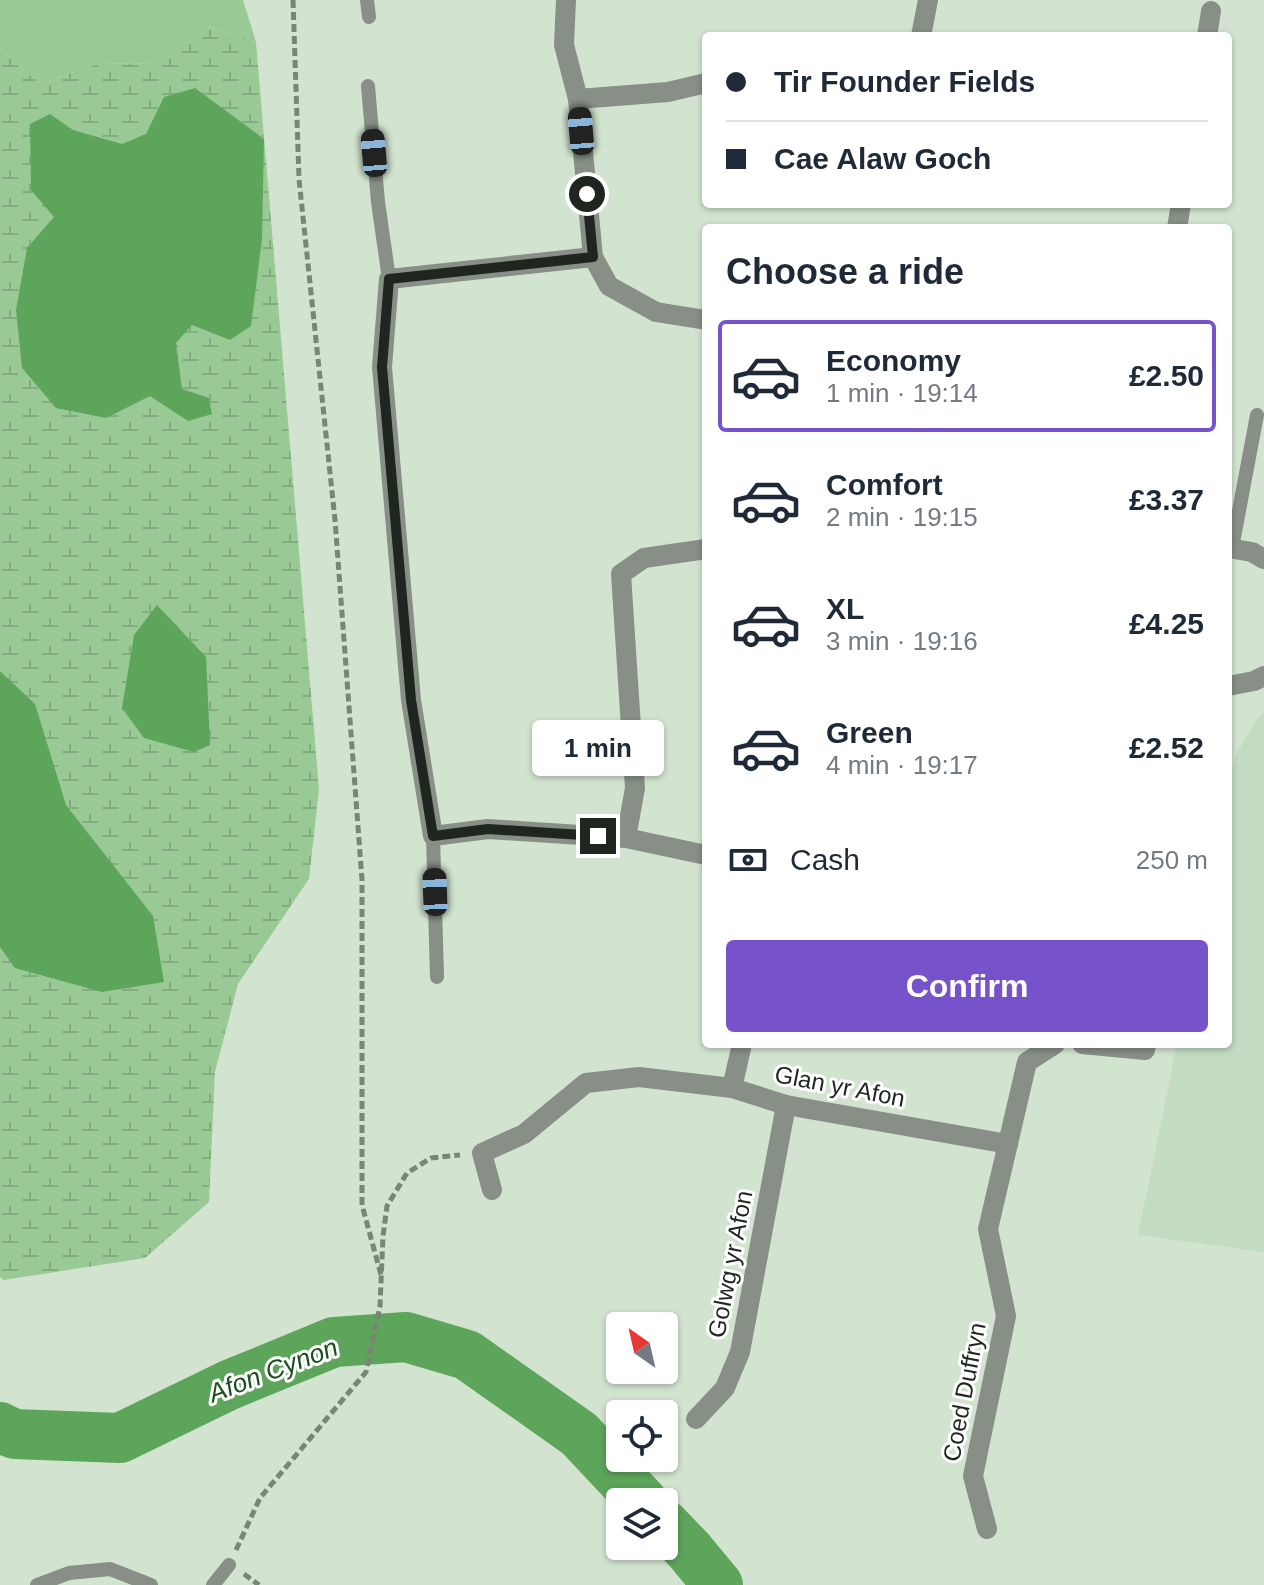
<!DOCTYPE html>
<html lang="en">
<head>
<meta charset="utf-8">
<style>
  :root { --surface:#fff; --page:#f6f6f7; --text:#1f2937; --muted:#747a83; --line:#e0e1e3; --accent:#7652cb }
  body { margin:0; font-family:Helvetica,sans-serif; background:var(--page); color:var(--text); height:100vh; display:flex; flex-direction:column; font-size:30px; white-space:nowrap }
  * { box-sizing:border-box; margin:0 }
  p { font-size:26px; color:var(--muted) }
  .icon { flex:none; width:44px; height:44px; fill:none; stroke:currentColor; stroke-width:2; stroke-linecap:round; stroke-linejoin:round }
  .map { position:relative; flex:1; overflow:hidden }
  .panel { position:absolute; left:702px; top:224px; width:530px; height:824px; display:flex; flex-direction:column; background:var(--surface); border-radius:8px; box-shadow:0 2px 6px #0004 }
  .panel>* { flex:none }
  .banner { position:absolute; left:702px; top:32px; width:530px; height:176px; border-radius:8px; box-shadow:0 2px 6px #0004; display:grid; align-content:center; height:176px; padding:0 24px; background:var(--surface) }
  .needle { width:52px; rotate:326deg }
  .tools { position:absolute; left:606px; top:1312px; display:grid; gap:16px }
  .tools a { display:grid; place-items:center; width:72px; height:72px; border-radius:8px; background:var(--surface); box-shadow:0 2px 6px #0004; font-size:40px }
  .end { position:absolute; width:36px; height:36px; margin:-18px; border:10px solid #1f261f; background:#fff; box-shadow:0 0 0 4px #fff }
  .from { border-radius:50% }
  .bubble { position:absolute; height:56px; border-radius:8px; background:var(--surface); box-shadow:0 2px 6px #0004; font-size:26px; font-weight:700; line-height:56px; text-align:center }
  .car { position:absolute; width:24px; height:48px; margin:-24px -12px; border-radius:10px; box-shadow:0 0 6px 2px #0007; background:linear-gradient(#222 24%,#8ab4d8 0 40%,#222 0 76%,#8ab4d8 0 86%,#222 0) }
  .banner b { display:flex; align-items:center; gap:28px; height:76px; font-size:30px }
  .banner b+b { border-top:2px solid var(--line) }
  .banner i { width:20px; height:20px; background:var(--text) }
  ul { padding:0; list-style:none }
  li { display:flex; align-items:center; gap:24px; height:112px; margin:0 16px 12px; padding:0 8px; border:4px solid transparent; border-radius:8px }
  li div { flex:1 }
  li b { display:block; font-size:30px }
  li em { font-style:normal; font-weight:700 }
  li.selected { border-color:var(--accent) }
  li>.icon { width:72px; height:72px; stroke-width:1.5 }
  h2 { padding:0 24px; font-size:36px; line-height:96px }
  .pay { display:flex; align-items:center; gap:20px; height:88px; padding:0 24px; font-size:30px }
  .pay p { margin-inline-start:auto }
  .cta { display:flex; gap:16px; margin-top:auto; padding:16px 24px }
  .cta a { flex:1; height:92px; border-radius:8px; background:var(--accent); color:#fff; font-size:32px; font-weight:700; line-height:92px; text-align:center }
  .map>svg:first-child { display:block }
  .built { fill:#c3dbc2 }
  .grass { fill:#99ca96 }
  .wetland { fill:url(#wetland-marsh) }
  .water { fill:#5da55b }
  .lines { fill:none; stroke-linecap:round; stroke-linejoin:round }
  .river { stroke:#5da55b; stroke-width:50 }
  .path { stroke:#788577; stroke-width:5; stroke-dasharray:8 4; stroke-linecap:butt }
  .service { stroke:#878f86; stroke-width:14 }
  .minor { stroke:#878f86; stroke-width:20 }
  .route { stroke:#1f261f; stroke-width:10 }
  .labels { text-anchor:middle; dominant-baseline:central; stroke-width:6; stroke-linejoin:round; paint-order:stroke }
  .street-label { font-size:24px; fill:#1f261f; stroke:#fff }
  .water-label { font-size:26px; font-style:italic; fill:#1c4d1c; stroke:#fff }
</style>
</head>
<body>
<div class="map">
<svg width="1264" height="1585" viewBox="0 0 1264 1585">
  <defs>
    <pattern id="wetland-marsh" width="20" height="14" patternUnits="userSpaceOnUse" patternTransform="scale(2)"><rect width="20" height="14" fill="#99ca96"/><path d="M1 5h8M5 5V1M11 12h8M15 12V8" fill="none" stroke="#83ad81"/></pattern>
  </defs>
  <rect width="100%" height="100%" fill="#d2e4d0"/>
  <!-- built -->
  <polygon class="built" points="1264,713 1264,1252 1138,1235 1177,1044 1228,1044 1228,791 1235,756 1259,717"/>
  <!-- grass -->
  <polygon class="grass" points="0,0 243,0 256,42 209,27 159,63 98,64 40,84 0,49"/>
  <!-- wetland -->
  <polygon class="wetland" points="209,27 256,42 319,789 309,879 238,984 215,1072 209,1202 145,1258 4,1280 0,1277 0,49 40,84 98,64 159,63"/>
  <!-- water -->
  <g class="water">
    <polygon points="195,88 264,139 262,239 251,326 230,340 192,325 176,343 182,389 209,398 212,414 188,421 150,396 106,418 56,408 22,368 16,310 27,248 54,217 31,190 30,124 50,114 73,130 122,144 146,134 164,97"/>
    <polygon points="157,605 206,657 210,745 194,752 144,738 122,708 134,635"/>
    <polygon points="0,671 35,704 66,805 153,916 164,982 102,992 15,968 0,947"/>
  </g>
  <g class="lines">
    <!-- river -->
    <g class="river">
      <polyline points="0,1427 14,1434 120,1438 229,1385 334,1342 406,1337 467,1355 579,1434 643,1502"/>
      <polyline points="664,1524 689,1550 718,1585"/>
    </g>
    <!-- path -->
    <g class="path">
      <polyline points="293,0 299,179 335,520 362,880 362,1205 381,1275"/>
      <polyline points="236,1550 260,1498 366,1372 380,1306 383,1236 387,1206 407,1173 431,1158 460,1155"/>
      <polyline points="244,1574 259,1585"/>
    </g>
    <!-- service -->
    <g class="service">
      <polyline points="367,0 369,17"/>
      <polyline points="368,86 378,202 389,279"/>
      <polyline points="1232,548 1257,415"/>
      <polyline points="433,836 437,977"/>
      <polyline points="37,1585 69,1573 110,1569 151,1585"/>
      <polyline points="213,1585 229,1565"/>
    </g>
    <!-- minor -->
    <g class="minor">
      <polyline points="566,0 564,45 578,99 593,257 609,286 656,312 706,320"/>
      <polyline points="921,36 928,0"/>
      <polyline points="1207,36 1211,11"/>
      <polyline points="578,99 668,92 706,83"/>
      <polyline points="1177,228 1181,204"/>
      <polyline points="593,257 389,279 382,367 411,700 433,836 488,829 626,838 706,855"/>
      <polyline points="1228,548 1252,552 1264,559"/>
      <polyline points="1228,686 1254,681 1264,676"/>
      <polyline points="626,838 635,788 621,574 644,558 706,549"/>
      <polyline points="1082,1044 1145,1050 1146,1044"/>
      <polyline points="732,1088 742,1044"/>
      <polyline points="492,1190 482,1153 524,1134 586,1083 639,1077 732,1088 786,1105 1008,1144"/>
      <polyline points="696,1419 725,1388 740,1352 786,1105"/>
      <polyline points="987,1529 973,1476 1006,1316 988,1229 1027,1062 1055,1044"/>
    </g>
  </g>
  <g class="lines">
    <!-- route -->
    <polyline class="route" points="587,194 593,257 389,279 382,367 411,700 433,836 488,829 598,836"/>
  </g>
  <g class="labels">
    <!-- street labels -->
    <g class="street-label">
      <text transform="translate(840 1086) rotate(11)">Glan yr Afon</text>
      <text transform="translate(730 1264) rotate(-79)">Golwg yr Afon</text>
      <text transform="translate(964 1392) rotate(-79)">Coed Duffryn</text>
    </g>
    <!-- water labels -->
    <g class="water-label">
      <text transform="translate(273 1370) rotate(-21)">Afon Cynon</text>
    </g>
  </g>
</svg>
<div class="tools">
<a><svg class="needle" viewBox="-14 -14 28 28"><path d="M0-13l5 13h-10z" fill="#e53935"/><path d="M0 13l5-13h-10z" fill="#747a83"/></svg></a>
<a><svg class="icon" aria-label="locate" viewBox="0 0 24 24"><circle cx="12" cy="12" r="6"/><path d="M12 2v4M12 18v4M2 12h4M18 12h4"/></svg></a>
<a><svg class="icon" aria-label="layers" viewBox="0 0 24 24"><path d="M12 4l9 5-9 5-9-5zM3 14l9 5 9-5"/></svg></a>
</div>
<i class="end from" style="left:587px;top:194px"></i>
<i class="end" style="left:598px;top:836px"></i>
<div class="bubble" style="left:532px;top:720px;width:132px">1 min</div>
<i class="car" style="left:581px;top:131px;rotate:355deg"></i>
<i class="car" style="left:374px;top:153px;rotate:355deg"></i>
<i class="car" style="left:435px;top:892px;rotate:358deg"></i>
<div class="banner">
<b><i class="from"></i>Tir Founder Fields</b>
<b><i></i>Cae Alaw Goch</b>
</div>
<section class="panel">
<h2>Choose a ride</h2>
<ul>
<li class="selected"><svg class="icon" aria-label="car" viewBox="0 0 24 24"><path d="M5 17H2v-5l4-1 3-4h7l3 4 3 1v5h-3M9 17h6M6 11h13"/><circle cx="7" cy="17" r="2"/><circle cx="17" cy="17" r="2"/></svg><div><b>Economy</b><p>1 min · 19:14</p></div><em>£2.50</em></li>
<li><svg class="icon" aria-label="car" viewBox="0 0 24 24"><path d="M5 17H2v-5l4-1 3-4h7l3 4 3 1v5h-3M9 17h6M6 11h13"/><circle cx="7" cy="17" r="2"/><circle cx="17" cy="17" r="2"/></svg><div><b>Comfort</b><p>2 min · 19:15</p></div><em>£3.37</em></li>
<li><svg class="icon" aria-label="car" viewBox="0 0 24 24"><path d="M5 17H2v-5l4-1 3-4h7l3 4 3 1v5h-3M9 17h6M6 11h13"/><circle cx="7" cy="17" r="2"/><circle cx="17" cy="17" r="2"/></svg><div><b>XL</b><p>3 min · 19:16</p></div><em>£4.25</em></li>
<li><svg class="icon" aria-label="car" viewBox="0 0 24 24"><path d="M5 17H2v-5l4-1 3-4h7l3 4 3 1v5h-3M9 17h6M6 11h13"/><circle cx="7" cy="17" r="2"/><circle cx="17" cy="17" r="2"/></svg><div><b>Green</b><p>4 min · 19:17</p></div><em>£2.52</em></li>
</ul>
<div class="pay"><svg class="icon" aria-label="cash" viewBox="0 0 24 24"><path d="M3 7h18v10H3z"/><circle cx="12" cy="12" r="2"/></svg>Cash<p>250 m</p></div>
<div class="cta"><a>Confirm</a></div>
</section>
</div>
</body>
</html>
